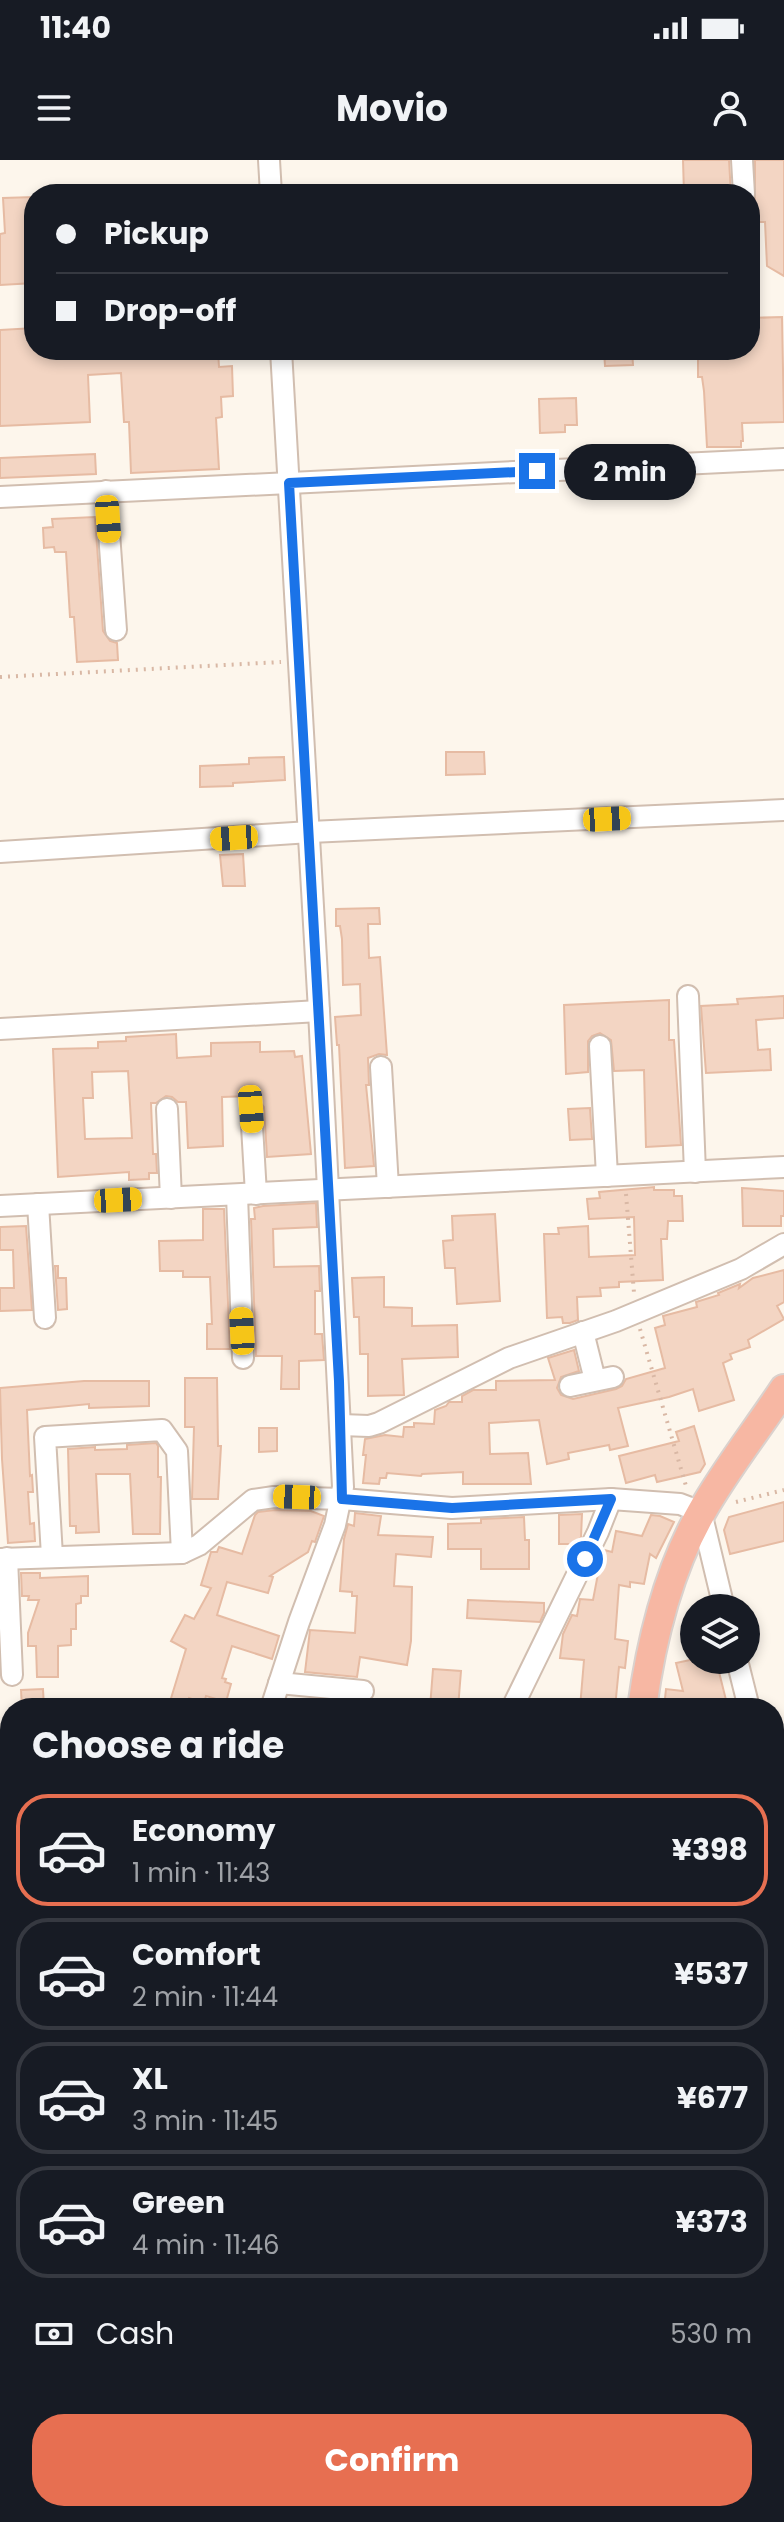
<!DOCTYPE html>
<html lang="en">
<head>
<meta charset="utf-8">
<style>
  :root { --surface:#171b24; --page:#242831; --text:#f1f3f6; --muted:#9ea1a6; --line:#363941; --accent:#e76f51 }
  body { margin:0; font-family:Poppins,sans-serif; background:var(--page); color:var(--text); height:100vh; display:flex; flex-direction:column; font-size:30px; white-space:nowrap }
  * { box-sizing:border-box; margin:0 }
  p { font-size:26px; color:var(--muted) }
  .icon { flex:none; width:44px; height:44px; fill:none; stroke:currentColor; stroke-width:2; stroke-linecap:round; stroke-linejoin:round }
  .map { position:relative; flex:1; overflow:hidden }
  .side { position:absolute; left:0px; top:1538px; width:784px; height:824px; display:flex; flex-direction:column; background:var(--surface); border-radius:32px 32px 0 0; box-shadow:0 4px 12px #0003 }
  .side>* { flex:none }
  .top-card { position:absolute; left:24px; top:24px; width:736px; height:176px; border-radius:32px; box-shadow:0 4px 12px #0003; display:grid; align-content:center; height:176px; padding:0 32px; background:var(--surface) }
  .buttons { position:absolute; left:680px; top:1434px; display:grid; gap:16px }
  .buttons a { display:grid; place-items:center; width:80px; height:80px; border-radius:50%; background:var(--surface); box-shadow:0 4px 12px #0003; font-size:40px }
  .end { position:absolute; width:36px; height:36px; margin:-18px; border:10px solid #1a73e8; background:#fff; box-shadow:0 0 0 4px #fff }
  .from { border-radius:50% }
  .bubble { position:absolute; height:56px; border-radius:28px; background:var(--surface); box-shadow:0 4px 12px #0003; font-size:26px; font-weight:700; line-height:56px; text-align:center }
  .car { position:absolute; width:24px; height:48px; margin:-24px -12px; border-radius:10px; box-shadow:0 0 6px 2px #0007; background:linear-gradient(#f5c518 24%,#345 0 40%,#f5c518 0 76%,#345 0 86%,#f5c518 0) }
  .top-card b { display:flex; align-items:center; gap:28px; height:76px; font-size:30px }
  .top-card b+b { border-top:2px solid var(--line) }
  .top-card i { width:20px; height:20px; background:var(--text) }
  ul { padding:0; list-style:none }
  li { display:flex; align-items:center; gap:24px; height:112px; margin:0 16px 12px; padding:0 16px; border:4px solid var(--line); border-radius:32px }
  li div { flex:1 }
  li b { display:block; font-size:30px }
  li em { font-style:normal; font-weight:700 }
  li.on { border-color:var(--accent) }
  li>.icon { width:72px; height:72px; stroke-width:1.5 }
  h2 { padding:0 32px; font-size:36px; line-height:96px }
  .pay { display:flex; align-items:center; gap:20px; height:88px; padding:0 32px; font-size:30px }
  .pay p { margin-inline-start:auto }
  .action { display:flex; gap:16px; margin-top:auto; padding:16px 32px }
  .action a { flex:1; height:92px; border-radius:32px; background:var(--accent); color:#fff; font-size:32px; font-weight:700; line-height:92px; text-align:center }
  .status { display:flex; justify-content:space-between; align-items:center; height:56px; padding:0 40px; background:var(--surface); direction:ltr }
  .status svg { height:22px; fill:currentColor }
  header { display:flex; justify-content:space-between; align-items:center; height:104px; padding:0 32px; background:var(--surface); font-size:36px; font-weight:700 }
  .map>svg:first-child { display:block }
  .building { fill:#f3d5c3; stroke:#e6bba3; stroke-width:2; fill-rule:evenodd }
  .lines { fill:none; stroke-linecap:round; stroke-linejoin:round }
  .minor-casing { stroke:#d1beb0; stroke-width:24 }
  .major-casing { stroke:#dad1cd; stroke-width:28 }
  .highway-casing { stroke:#dad1cd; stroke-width:32 }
  .path { stroke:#d9b8a5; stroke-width:4; stroke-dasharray:2 6; stroke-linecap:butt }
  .minor { stroke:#fff; stroke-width:20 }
  .major { stroke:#fbd9a5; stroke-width:24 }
  .highway { stroke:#f7b7a3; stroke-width:28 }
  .route { stroke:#1a73e8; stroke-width:10 }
</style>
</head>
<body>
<div class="status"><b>11:40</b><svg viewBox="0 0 49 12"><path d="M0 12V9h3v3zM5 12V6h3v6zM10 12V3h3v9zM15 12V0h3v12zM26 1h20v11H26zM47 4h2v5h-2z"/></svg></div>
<header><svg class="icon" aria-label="menu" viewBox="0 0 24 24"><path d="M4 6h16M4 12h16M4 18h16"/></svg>Movio<svg class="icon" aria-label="person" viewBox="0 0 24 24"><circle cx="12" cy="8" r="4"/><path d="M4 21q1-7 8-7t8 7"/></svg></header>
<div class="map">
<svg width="784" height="2362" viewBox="0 0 784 2362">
  <rect width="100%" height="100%" fill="#fdf6ec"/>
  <!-- building -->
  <g class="building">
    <polygon points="683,0 729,0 731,34 684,34"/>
    <polygon points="755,0 784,0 784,116 767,106 765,62 755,62"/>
    <polygon points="34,37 34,123 0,125 0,74 5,73 3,38"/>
    <polygon points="782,157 784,262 742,263 743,281 741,281 741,287 707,287 704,231 702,217 698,217 698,190 750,190 750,158"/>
    <polygon points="34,168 34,190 218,190 219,207 232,206 233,236 221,237 222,257 216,258 219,309 131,313 129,262 124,262 121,213 88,215 90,262 0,266 0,170"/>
    <polygon points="604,190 632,190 633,205 605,206"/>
    <polygon points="576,238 577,265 565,265 565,272 540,273 539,239"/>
    <polygon points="95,294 96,314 0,318 0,298"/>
    <polygon points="95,357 103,471 110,481 117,483 118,500 77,502 74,457 70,457 66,392 55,392 54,387 44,388 43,368 53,367 52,359"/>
    <polygon points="446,592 484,592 485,614 446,615"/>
    <polygon points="284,597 285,620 233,623 233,626 200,627 200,606 249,604 249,598"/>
    <polygon points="243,694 245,726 223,726 220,695"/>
    <polygon points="379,748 380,764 368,764 369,798 380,797 387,895 379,894 368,898 369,925 366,925 374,1006 345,1008 339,885 337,885 335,857 361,855 360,824 343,825 342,779 340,766 336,766 336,749"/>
    <polygon points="784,836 784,858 756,860 758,890 770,889 771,910 706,913 701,846 738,844 737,839"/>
    <polygon points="669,840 669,880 674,880 681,985 646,987 644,910 614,911 611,880 600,873 592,876 588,881 588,912 566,914 564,845"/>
    <path d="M176 874 177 898 211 896V883L260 882V892L294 891 295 897 302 896 311 994 267 997 264 947 257 938 251 936 222 937 223 986 188 988 186 942H178L172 937 166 936 156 943H151L153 994H156L157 1013H149V1019L129 1020V1012L58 1017 53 889 98 888V882L126 881V877ZM128 911 132 978 85 979 83 938H93L92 912Z"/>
    <polygon points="590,948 592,979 570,980 568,949"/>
    <polygon points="654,1027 654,1030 674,1030 674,1036 682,1036 683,1061 668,1061 667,1079 661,1079 663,1120 619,1122 619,1127 600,1128 601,1136 577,1137 578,1160 570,1163 563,1163 562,1157 547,1158 544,1074 559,1074 558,1068 588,1066 589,1097 635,1095 634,1057 589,1059 587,1039 600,1038 599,1032"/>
    <polygon points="742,1028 784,1031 784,1056 781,1056 781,1066 743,1066"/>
    <polygon points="316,1043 317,1067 273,1069 274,1107 319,1106 320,1131 315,1131 315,1174 322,1174 324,1200 299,1201 299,1229 281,1229 282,1196 256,1196 251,1059 255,1059 254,1048 263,1046"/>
    <polygon points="203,1049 224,1049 230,1189 207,1189 207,1164 212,1164 210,1117 183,1117 183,1111 160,1111 159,1081 203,1080"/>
    <polygon points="495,1054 500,1141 457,1144 455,1108 445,1108 443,1081 453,1080 452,1056"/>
    <polygon points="26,1066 32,1150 0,1151 0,1128 14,1128 13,1090 0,1090 0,1067"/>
    <polygon points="55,1106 58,1106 58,1118 66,1118 67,1149 58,1150"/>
    <polygon points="784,1110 784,1142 777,1146 784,1159 748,1180 750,1187 730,1194 732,1199 723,1203 734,1240 699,1251 693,1229 669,1237 618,1248 628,1286 610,1290 609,1285 568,1293 569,1299 547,1304 539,1260 489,1263 490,1294 528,1293 531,1324 463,1324 463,1312 422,1314 421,1316 387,1313 386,1318 380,1318 379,1324 363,1323 366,1295 363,1295 365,1279 385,1275 403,1277 404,1267 414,1267 414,1263 434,1264 435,1250 446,1246 449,1242 462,1242 462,1236 473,1230 496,1230 496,1221 555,1220 548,1198 574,1190 579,1211 561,1217 557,1228 561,1235 573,1239 616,1229 622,1226 626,1219 665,1208 655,1168 665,1165 663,1156 697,1147 696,1142 719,1135 718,1133 740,1124 739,1128 753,1118"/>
    <polygon points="384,1117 384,1147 412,1148 412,1166 457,1165 458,1197 402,1199 404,1235 368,1236 368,1194 360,1194 359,1157 354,1157 352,1118"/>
    <polygon points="185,1218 217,1218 218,1286 221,1286 218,1339 192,1339 194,1267 185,1267"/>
    <polygon points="84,1221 149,1221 149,1246 89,1248 89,1244 27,1250 30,1316 32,1315 33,1332 28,1332 30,1364 34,1363 35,1381 8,1383 2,1299 0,1228"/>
    <polygon points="694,1266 705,1304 700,1312 657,1322 655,1315 626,1323 619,1296 679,1281 676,1272"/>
    <polygon points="259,1268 277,1268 277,1291 259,1292"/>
    <polygon points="156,1283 158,1286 158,1317 161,1317 160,1374 133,1374 130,1314 96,1314 99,1372 76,1373 76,1366 70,1366 68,1289 95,1287 95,1290 127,1289 127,1285"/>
    <polygon points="784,1342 784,1381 730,1394 724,1370 729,1357"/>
    <polygon points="275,1350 311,1351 324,1356 315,1382 312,1381 308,1392 270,1416 273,1417 268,1433 227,1422 217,1455 279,1476 272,1499 232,1486 222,1518 226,1519 225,1522 231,1524 226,1542 206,1536 204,1543 189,1538 185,1548 169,1545 186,1489 171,1481 185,1455 194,1459 211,1428 201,1425 211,1392 217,1392 219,1387 242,1394 255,1355 258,1352"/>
    <polygon points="355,1353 381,1356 378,1375 433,1377 431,1397 396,1394 394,1426 412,1427 411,1481 407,1505 360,1497 357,1517 305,1512 310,1470 355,1473 357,1436 352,1436 352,1432 340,1431 344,1379 348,1364 354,1366"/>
    <polygon points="582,1354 581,1377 577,1384 559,1384 559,1355"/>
    <polygon points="651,1355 660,1356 674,1362 656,1398 650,1394 644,1424 630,1422 630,1427 619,1425 615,1479 628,1481 625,1508 619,1507 615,1548 580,1548 584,1500 560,1498 563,1474 572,1455 577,1456 580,1439 593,1440 602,1393 604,1390 612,1392 616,1371 642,1376"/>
    <polygon points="524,1357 525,1380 529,1380 529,1409 481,1409 481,1389 448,1389 448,1364 481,1363 481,1359"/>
    <polygon points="21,1413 40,1413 40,1418 88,1416 88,1436 81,1436 81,1443 76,1444 76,1469 71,1469 71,1485 58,1486 58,1517 37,1517 36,1486 28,1486 28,1473 39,1440 28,1440 29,1436 22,1436"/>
    <polygon points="468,1440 544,1443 544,1453 540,1462 467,1458"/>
    <polygon points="690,1500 716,1500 728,1548 664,1548 666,1529 683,1531 676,1503"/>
    <polygon points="433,1509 461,1511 458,1548 430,1548"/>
    <polygon points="43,1529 44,1548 22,1548 21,1530"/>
    <polygon points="312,1539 354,1543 353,1548 311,1548"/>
  </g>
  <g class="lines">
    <!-- minor casing -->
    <g class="minor-casing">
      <g id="minor">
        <polyline points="269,0 271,34"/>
        <polyline points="742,0 744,34"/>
        <polyline points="106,331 116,470"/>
        <polyline points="0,337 784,299"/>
        <polyline points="0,692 310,672 784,650"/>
        <polyline points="688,836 695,1012"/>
        <polyline points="0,869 319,851"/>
        <polyline points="600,886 607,1016"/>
        <polyline points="381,907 388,1027"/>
        <polyline points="167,949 171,1038"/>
        <polyline points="251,949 256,1034"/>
        <polyline points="237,1035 243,1198"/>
        <polyline points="38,1044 45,1158"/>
        <polyline points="0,1046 784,1007"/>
        <polyline points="583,1172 595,1220"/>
        <polyline points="570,1226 613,1217"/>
        <polyline points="341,1265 369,1266 379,1263 509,1198 616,1161 741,1109 784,1084"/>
        <polyline points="52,1396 45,1277 162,1270 177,1291 182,1393"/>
        <polyline points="7,1398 12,1515"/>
        <polyline points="0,1399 182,1393 199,1385 253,1340 274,1337 342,1339 452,1348 611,1339 680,1344 701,1352 724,1448"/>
        <polyline points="737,1500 749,1548"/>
        <polyline points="279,1523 363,1531"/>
        <polyline points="271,1548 299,1462 335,1365 343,1327 319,851 281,190"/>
        <polyline points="512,1548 598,1372 611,1339"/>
        <polyline points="0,1628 10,1626"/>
        <polyline points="774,1646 784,1680"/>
        <polyline points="774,1719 784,1717"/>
        <polyline points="0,1935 10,1938"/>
        <polyline points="774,2013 784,2012"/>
        <polyline points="0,2280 10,2281"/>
        <polyline points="335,2352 338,2362"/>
        <polyline points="698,2352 698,2362"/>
        <polyline points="28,2361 43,2362"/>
      </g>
    </g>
    <!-- major casing -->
    <g class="major-casing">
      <g id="major">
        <polyline points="0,1865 10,1870"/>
        <polyline points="127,2362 128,2352"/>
      </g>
    </g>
    <!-- highway casing -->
    <g class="highway-casing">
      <g id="highway">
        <path d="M642 1548C651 1481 667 1413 701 1353 725 1310 757 1270 784 1229"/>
        <polyline points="534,2362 536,2352"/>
      </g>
    </g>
    <!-- path -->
    <g class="path">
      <polyline points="0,517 281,502"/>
      <polyline points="626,1034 634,1133"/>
      <polyline points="640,1169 686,1326"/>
      <polyline points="736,1342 784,1330"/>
      <polyline points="0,1903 7,1917"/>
    </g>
    <!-- minor -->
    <use href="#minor" class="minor"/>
    <!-- major -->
    <use href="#major" class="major"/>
    <!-- highway -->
    <use href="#highway" class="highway"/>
  </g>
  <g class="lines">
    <!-- route -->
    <polyline class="route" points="537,311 289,323 339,1221 342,1339 452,1348 611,1339 585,1399"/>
  </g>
</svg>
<div class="buttons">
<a><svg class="icon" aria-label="layers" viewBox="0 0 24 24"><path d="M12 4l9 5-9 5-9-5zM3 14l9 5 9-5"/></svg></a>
</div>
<i class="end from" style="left:585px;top:1399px"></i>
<i class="end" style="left:537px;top:311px"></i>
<div class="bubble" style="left:564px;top:284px;width:132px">2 min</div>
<i class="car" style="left:108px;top:359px;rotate:176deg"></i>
<i class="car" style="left:607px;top:659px;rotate:87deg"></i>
<i class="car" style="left:234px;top:678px;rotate:266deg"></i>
<i class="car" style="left:251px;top:949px;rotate:176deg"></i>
<i class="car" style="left:118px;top:1040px;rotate:87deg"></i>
<i class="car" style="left:242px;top:1171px;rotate:357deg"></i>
<i class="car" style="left:297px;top:1337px;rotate:272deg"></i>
<div class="top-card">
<b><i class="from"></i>Pickup</b>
<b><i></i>Drop-off</b>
</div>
<section class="side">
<h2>Choose a ride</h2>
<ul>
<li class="on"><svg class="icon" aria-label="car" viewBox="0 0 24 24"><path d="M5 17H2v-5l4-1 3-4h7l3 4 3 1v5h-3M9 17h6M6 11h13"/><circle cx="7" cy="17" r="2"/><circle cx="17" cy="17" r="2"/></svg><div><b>Economy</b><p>1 min · 11:43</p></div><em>¥398</em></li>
<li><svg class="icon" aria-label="car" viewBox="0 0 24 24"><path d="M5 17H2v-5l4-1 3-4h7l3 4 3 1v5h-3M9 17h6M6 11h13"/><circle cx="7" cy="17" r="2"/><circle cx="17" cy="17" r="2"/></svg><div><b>Comfort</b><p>2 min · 11:44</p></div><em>¥537</em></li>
<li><svg class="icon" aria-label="car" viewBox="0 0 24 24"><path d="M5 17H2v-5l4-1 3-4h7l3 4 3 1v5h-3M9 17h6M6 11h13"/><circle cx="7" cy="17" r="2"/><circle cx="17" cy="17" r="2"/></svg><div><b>XL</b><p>3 min · 11:45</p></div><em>¥677</em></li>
<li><svg class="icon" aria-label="car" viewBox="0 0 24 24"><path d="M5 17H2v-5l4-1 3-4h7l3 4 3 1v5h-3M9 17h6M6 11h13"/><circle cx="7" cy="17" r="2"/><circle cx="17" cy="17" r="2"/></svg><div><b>Green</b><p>4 min · 11:46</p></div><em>¥373</em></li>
</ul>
<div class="pay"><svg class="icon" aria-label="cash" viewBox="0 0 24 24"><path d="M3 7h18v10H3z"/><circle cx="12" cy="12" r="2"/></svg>Cash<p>530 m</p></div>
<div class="action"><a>Confirm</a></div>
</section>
</div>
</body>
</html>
